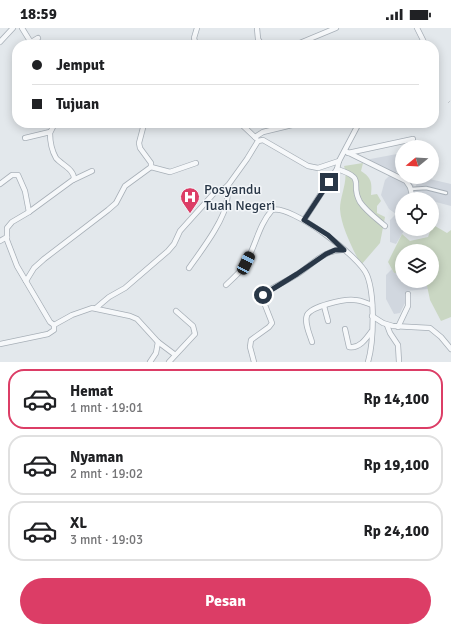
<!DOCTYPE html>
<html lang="id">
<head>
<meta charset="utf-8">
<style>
  :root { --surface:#fff; --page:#f6f6f6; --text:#202124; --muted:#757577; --line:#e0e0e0; --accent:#dc3d66 }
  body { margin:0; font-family:Signika,sans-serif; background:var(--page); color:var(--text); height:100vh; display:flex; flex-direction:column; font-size:15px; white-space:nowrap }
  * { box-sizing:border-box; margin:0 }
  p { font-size:13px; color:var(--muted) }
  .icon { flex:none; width:22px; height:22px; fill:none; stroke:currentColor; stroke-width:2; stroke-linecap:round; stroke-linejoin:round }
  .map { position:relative; height:334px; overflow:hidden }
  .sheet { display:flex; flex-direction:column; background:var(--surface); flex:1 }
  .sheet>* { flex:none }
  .top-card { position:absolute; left:12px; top:12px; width:427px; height:88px; border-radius:16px; box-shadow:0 2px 10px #0003; display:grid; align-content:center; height:88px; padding:0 20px; background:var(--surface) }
  .needle { width:26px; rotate:252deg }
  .buttons { position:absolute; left:395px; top:112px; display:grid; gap:8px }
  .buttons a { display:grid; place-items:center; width:44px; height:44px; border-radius:50%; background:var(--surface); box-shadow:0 2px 10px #0003; font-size:20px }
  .end { position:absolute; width:18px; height:18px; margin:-9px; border:5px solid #293747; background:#fff; box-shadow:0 0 0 2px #fff }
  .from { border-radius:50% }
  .car { position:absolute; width:12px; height:24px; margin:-12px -6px; border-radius:5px; box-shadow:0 0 3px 1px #0007; background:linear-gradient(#222 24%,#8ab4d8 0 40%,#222 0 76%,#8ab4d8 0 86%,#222 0) }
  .top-card b { display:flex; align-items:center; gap:14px; height:38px; font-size:15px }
  .top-card b+b { border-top:1px solid var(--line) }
  .top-card i { width:10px; height:10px; background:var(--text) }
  ul { padding:7px 0 0; list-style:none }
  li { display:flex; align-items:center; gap:12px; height:60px; margin:0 8px 6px; padding:0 12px; border:2px solid var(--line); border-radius:16px }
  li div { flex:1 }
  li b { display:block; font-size:15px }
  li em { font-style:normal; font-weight:700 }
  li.on { border-color:var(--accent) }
  li>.icon { width:36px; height:36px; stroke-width:1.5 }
  .cta { display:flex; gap:8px; margin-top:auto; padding:8px 20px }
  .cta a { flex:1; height:46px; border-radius:24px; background:var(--accent); color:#fff; font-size:16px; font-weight:700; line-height:46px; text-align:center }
  .status { display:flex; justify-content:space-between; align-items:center; height:28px; padding:0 20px; background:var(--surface); direction:ltr }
  .status svg { height:11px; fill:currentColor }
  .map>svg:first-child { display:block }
  .built { fill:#d1d7df }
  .green { fill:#cad7c3 }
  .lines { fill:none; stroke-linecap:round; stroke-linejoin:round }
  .lane-casing { stroke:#a7afb7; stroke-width:4.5 }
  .street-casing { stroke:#a7afb7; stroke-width:6 }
  .path { stroke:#c1c6cb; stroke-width:1; stroke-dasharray:3 3; stroke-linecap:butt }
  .lane { stroke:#f6f8fa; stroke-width:2.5 }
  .street { stroke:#f6f8fa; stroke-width:4.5 }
  .route { stroke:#293747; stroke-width:5 }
  .labels { text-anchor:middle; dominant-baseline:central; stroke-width:3; stroke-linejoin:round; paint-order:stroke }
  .poi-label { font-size:14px; fill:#293747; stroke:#f3f6f9; text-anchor:start }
</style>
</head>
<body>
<div class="status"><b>18:59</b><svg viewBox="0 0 49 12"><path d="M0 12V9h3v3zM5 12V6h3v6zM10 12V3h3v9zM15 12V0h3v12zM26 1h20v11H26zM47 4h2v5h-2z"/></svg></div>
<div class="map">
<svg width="451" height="334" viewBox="0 0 451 334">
  <rect width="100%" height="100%" fill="#e3e8ec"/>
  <!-- built -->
  <g class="built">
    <polygon points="399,121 402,121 402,133 396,145 408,151 415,159 421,149 451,156 451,178 436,174 432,185 432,171 402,171 402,201 405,201 396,216 390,214 390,192 396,186 389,181 381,167 385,152 390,147 365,132 397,126"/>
    <polygon points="392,241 394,245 402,244 402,253 426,253 428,261 406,263 406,273 400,285 394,286 386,271 386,247"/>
  </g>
  <!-- green -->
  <g class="green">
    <path d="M363 135 361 143C372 150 372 155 371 167L377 166 381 173 377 178V185L385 189 380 215 361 237C353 221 341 199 340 181 340 167 349 152 344 138Z"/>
    <polygon points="435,198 447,205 451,202 451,289 441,293 430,272 426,253 432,253 432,223 402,223 402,244 394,245 388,234 402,206 410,213 428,209 431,201"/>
  </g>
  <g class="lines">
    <!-- lane casing -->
    <g class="lane-casing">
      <polyline id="lane" points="411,161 426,160 446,165"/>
    </g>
    <!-- street casing -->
    <g class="street-casing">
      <g id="street">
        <polyline points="22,0 30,13 33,13 38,10"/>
        <polyline points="257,0 258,11 262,17"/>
        <polyline points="417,0 424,14 421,17"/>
        <polyline points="0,14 13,0"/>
        <polyline points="196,17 194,10 197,0"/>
        <polyline points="295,17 336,0"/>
        <polyline points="240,95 256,110"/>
        <polyline points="255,109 263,104 296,96"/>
        <polyline points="25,110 50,104"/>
        <polyline points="345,123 406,153 410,159 413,171"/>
        <polyline points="348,125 413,111"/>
        <polyline points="151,139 170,144 196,135"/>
        <path d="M337 141C368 151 349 155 360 174 366 183 377 191 385 198"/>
        <polyline points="73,152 92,143"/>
        <polyline points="0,156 12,147 18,147 25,163 29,184"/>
        <polyline points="304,192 337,141 339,133 359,95"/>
        <polyline points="0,213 7,209"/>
        <path d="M189 240C201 223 225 192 227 172 228 168 227 164 225 160"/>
        <polyline points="26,253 34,240 44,231 108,182 116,175 125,158 151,139 151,135 140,120 139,115 144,96"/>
        <path d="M226 257C231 252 237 247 242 241 255 223 257 199 272 182 291 176 360 229 367 247 375 267 374 313 368 334"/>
        <polyline points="324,278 328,293"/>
        <polyline points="96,280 109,269 125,260 168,223 174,216 180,203 216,163 225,160 229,156 247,131 258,113 263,112 308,138 318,140 339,133"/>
        <polyline points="372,288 383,295 393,298 430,300 441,309 451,321"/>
        <path d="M54 297 50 294 17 238 7 212V200L12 194 29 184 74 151C74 141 62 137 56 130 52 123 50 113 50 105L55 95"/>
        <polyline points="387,297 390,305 398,317 399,334"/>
        <polyline points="398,299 408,278 408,266"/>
        <path d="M345 301 349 319C359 321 366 311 371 304"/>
        <path d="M312 314C310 307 304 295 307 287 312 278 344 271 354 272 361 272 366 275 372 277"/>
        <polyline points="0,316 48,306 54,302 54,297 72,287 92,280 130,288 137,291 158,314 174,326"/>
        <polyline points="150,334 156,325 158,314"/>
        <polyline points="169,334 195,306 193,298 176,283"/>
        <path d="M254 334 250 319 251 312 269 299 272 295 263 272V266C273 259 285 254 296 247 311 238 324 221 344 222"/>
      </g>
    </g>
    <!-- path -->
    <polyline class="path" points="448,75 451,72"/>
    <!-- lane -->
    <use href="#lane" class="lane"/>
    <!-- street -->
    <use href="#street" class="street"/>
  </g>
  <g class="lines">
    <!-- route -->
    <polyline class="route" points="263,267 297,246 326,226 335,222 344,222 328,207 304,192 329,154"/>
  </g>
  <!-- icons -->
  <defs>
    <g id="hospital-pin" transform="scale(1)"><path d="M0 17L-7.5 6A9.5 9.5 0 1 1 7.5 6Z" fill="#dc3d66" stroke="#f3f6f9"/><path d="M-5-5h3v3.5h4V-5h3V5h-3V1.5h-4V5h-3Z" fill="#fff"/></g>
  </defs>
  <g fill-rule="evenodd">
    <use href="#hospital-pin" x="190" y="169"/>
  </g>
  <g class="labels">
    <!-- poi labels -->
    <g class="poi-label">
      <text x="204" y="161">Posyandu<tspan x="204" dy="16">Tuah Negeri</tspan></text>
    </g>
  </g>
</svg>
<div class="buttons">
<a><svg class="needle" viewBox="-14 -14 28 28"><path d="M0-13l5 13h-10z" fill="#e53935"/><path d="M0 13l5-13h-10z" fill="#757577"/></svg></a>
<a><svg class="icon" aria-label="locate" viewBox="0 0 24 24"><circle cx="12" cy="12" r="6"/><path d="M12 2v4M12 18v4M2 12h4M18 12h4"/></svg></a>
<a><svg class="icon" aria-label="layers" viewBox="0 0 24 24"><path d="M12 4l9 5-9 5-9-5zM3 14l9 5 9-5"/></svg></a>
</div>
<i class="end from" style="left:263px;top:267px"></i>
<i class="end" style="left:329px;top:154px"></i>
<i class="car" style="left:246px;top:235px;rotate:26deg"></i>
<div class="top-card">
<b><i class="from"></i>Jemput</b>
<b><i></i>Tujuan</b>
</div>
</div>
<section class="sheet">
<ul>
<li class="on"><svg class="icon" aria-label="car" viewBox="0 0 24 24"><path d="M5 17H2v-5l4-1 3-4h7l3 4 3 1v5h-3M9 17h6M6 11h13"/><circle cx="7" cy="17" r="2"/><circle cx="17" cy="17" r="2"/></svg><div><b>Hemat</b><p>1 mnt · 19:01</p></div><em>Rp 14,100</em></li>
<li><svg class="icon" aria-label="car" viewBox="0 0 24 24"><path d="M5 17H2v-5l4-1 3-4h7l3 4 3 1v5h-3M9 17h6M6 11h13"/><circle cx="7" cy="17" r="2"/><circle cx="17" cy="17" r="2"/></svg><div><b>Nyaman</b><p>2 mnt · 19:02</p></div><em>Rp 19,100</em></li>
<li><svg class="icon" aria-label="car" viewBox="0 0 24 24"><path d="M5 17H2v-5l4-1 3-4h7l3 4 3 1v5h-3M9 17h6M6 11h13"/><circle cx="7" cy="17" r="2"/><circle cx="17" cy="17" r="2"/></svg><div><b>XL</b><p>3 mnt · 19:03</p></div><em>Rp 24,100</em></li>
</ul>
<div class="cta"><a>Pesan</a></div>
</section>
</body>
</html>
